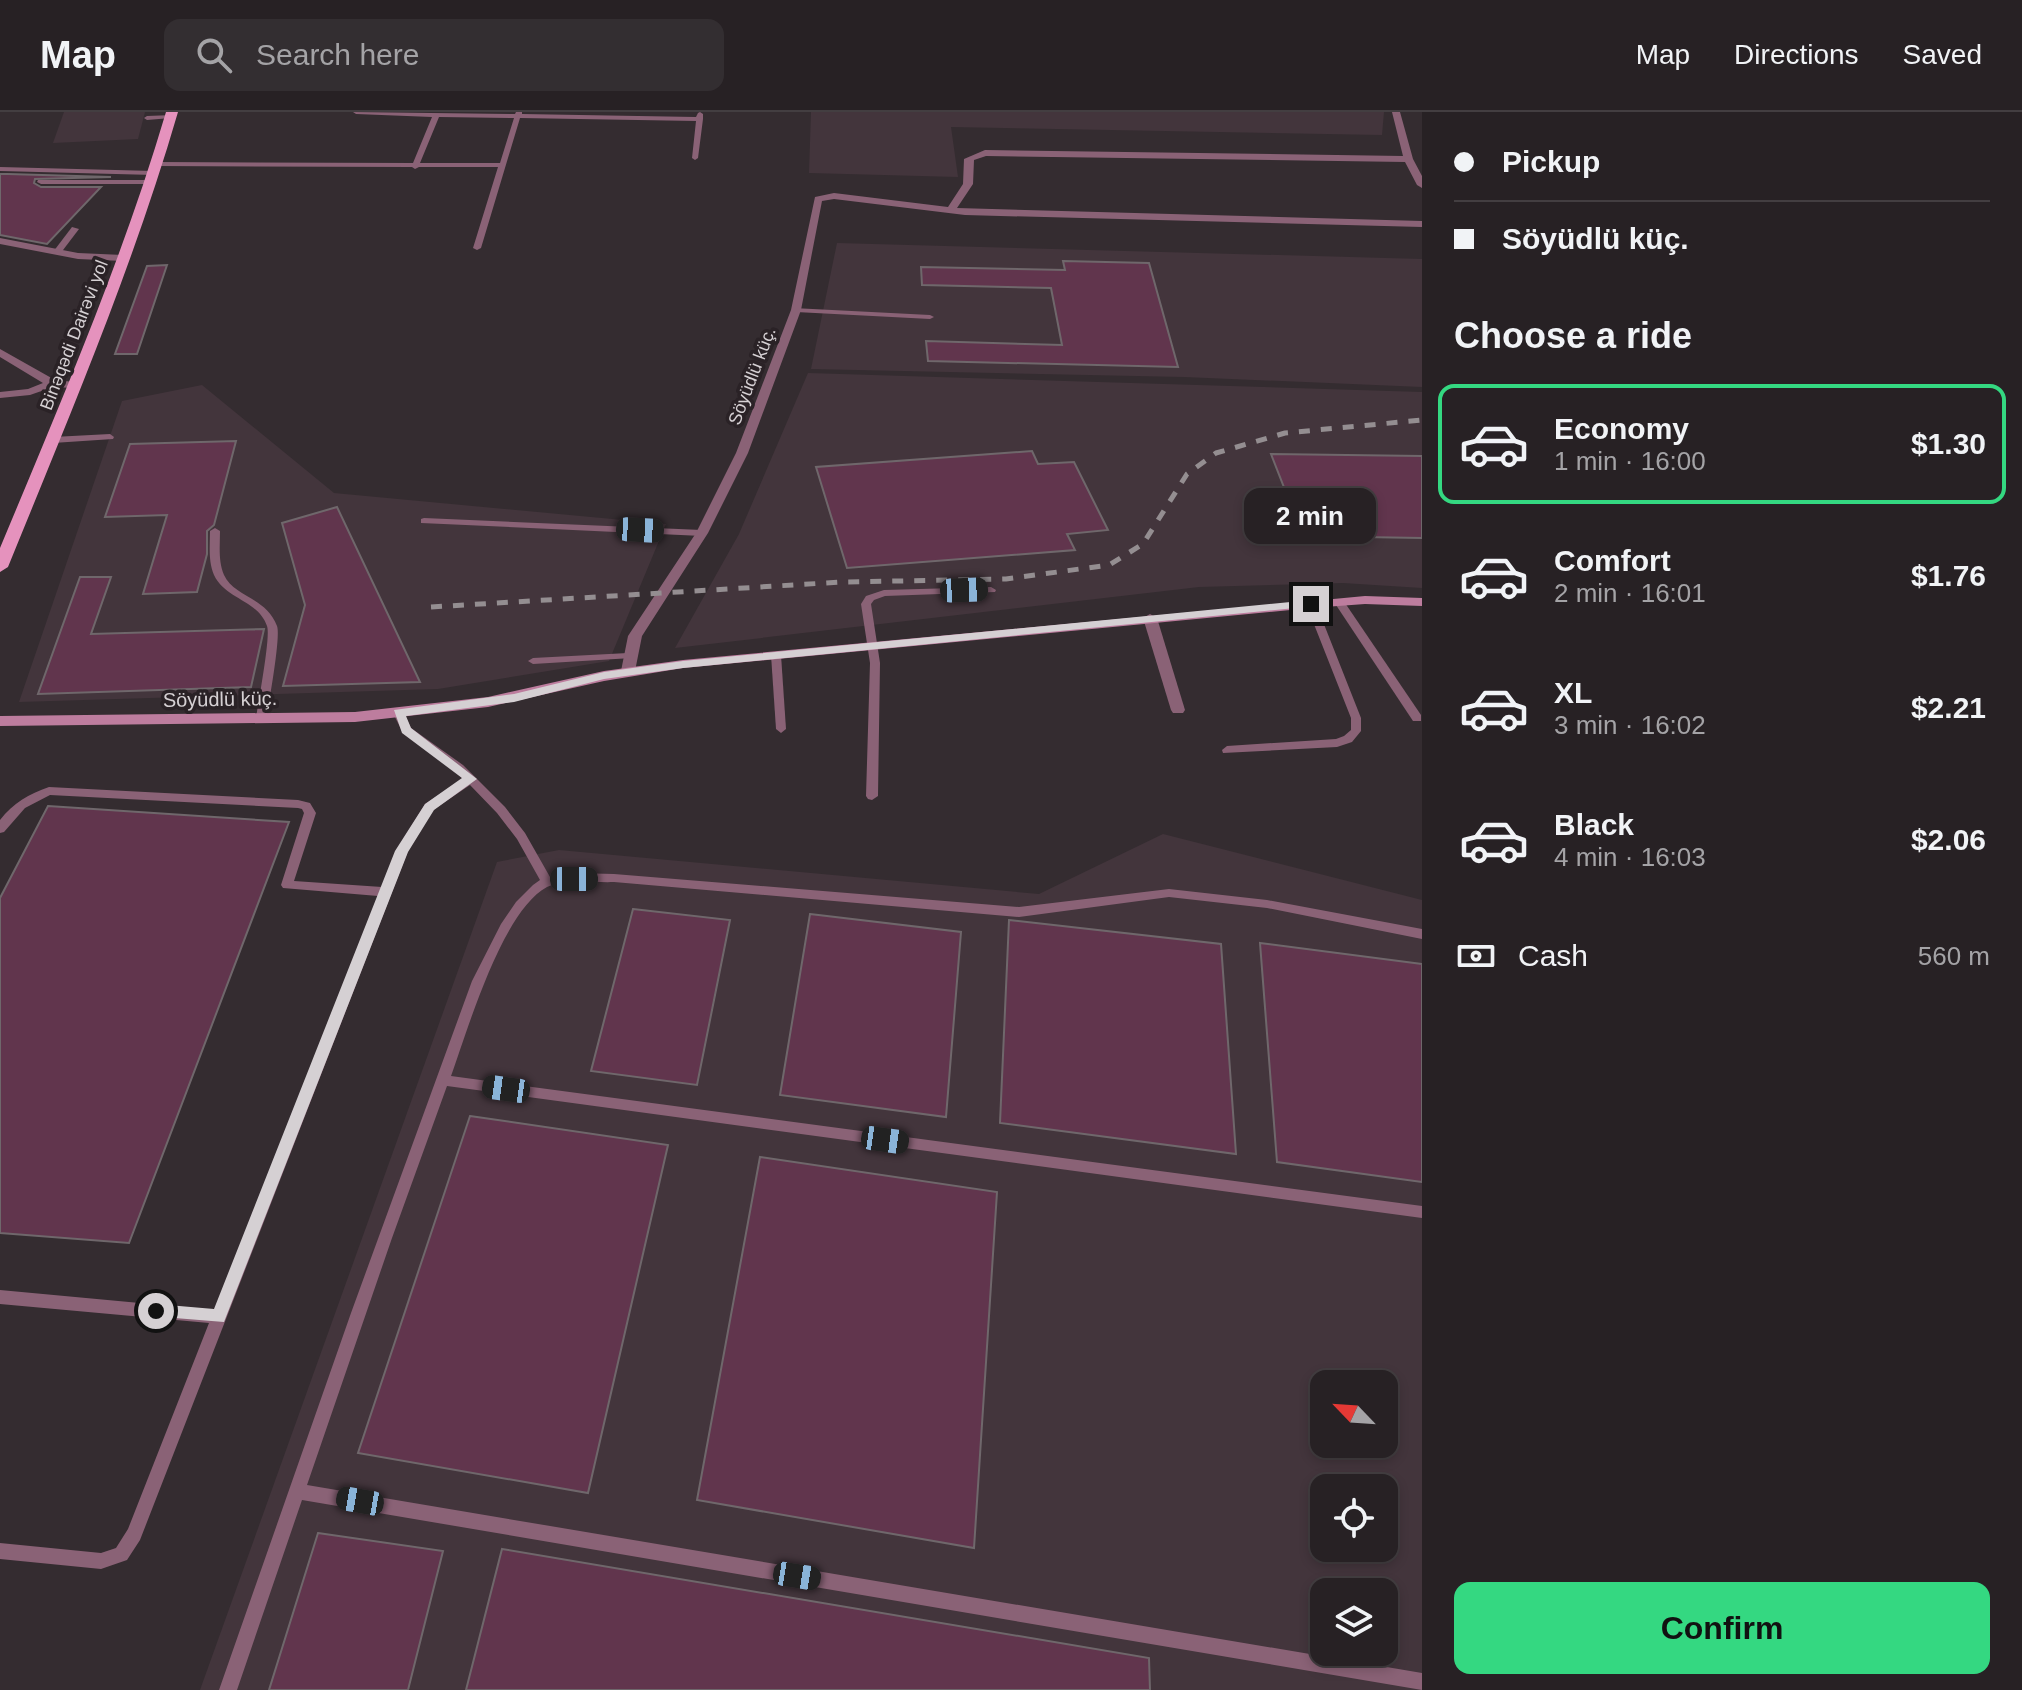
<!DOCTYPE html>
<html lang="en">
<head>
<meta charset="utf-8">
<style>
  :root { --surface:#272124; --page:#332e31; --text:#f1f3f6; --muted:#a4a3a6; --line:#433e41; --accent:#34d881 }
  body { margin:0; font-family:Helvetica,sans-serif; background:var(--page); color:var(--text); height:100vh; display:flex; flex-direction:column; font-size:30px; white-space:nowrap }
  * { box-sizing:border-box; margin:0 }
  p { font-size:26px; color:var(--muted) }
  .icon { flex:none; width:44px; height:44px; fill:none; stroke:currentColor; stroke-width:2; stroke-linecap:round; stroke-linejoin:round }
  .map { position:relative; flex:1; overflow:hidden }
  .sheet { display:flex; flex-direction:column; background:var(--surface); width:600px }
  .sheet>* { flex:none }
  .hud { display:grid; align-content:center; height:176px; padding:0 32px; background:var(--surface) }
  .needle { width:52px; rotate:295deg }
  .tools { position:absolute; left:1310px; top:1258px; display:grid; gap:16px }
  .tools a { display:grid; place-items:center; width:88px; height:88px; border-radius:16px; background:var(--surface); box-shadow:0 4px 12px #0003,0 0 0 2px var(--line); font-size:40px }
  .end { position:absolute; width:36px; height:36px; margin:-18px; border:10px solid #d5d0d3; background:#111; box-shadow:0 0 0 4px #111 }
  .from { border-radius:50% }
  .bubble { position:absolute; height:56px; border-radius:16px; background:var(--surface); box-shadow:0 4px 12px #0003,0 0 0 2px var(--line); font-size:26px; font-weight:700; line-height:56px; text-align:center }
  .car { position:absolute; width:24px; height:48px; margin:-24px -12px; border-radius:10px; box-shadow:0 0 6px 2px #0007; background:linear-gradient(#222 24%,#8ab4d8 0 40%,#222 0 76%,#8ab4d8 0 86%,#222 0) }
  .hud b { display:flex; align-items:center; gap:28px; height:76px; font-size:30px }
  .hud b+b { border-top:2px solid var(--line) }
  .hud i { width:20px; height:20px; background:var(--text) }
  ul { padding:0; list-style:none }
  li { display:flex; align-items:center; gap:24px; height:120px; margin:0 16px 12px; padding:0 16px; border:4px solid transparent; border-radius:16px }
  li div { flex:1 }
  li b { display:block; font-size:30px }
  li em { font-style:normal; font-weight:700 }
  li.selected { border-color:var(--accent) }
  li>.icon { width:72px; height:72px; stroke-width:1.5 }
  h2 { padding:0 32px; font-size:36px; line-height:96px }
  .pay { display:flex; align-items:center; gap:20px; height:88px; padding:0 32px; font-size:30px }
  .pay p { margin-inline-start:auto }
  .cta { display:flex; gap:16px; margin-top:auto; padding:16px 32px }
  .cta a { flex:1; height:92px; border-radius:16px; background:var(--accent); color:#111; font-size:32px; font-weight:700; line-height:92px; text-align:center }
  header { display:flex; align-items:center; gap:48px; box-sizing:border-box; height:112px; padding:0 40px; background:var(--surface); border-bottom:2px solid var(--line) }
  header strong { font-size:38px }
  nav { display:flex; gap:44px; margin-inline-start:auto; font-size:28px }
  .search { width:560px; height:72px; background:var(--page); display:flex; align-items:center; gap:20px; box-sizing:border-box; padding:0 28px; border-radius:16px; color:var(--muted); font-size:30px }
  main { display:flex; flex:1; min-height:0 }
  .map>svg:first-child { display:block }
  .built { fill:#43353c; fill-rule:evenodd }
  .building { fill:#61354d; stroke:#6f676b; stroke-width:2 }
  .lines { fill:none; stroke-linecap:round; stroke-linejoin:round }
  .lane { fill:#8a6276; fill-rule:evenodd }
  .street { fill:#8a6276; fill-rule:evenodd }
  .secondary { fill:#bd7d9e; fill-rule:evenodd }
  .primary { fill:#e592bd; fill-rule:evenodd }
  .rail { stroke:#948e91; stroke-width:5; stroke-dasharray:11 11; stroke-linecap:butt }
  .route { fill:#d5d0d3 }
  .labels { text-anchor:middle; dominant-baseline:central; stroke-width:7; stroke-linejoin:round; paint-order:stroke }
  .far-street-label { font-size:18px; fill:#d5d0d3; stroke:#2a2226 }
  .street-label { font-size:20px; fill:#d5d0d3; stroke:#2a2226 }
</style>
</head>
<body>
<header>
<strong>Map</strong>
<div class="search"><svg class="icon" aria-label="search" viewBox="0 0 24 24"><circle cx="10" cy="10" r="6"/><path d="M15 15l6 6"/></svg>Search here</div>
<nav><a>Map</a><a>Directions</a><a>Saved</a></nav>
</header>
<main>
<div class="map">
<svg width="1422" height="1578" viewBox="0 0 1422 1578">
  <rect width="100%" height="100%" fill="#342c30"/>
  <!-- built -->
  <g class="built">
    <polygon points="64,0 145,0 138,27 53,31"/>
    <polygon points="811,0 1384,0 1382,23 951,15 958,65 809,61"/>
    <polygon points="837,131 1422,147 1422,275 1184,265 811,257"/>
    <polygon points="808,261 1422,280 1422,476 1343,471 1199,475 675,536 739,422"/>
    <polygon points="202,273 334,381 666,412 609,549 438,577 19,590 122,289"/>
    <path d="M1163 722 1422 788V1578H200L497 750 559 738 1039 782ZM1324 1272H1384V1332H1324ZM1324 1376H1384V1436H1324ZM1324 1480H1384V1540H1324Z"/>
  </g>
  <!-- building -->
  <g class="building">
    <polygon points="0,62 8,62 111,65 35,67 34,71 41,75 101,75 47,132 0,123"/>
    <polygon points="1063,149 1149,151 1178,255 928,249 926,229 1062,233 1051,176 922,173 921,155 1065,158"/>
    <polygon points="167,153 137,242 115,242 147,154"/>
    <polygon points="236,329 214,413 207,419 207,442 197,480 143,482 167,403 105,405 130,332"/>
    <polygon points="1032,339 1038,352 1074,350 1108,418 1067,422 1075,438 847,456 816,355"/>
    <polygon points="1271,342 1422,344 1422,426 1303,424"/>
    <polygon points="337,395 420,570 283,574 305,493 282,411"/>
    <polygon points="80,465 111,465 91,522 264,517 251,575 38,582"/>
    <polygon points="48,694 289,710 129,1131 0,1121 0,786"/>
    <polygon points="633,797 730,808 697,973 591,959"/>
    <polygon points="810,802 961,820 946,1005 780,983"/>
    <polygon points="1009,808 1221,832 1236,1042 1000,1011"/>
    <polygon points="1260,831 1422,852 1422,1070 1277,1050"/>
    <polygon points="470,1004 668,1033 588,1381 358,1341"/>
    <polygon points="760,1045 997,1080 974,1436 697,1388"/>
    <polygon points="318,1421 443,1439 408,1578 269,1578"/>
    <polygon points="502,1437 1149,1546 1150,1578 466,1578"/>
  </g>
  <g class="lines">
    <!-- lane -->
    <g class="lane">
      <path d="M353 0 515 2 516 0H522V2L696 5 698 1 700 0 703 2V7L698 46 695 48 692 46 696 9 520 6 481 136 477 138 473 136 498 55H419L415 57 412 55 157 54 153 52 157 50 413 51 432 5 356 2ZM439 5 514 6 500 51H420Z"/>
      <polygon points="173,3 174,4 171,6 147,8 144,6 147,4"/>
      <polygon points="0,55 154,59 158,61 154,63 0,59"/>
      <polygon points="38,68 151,68 155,70 151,72 41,72 37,70"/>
      <polygon points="72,115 79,117 60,142 54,142 53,140"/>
      <polygon points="793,196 930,203 934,205 930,207 796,200 793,200"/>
      <polygon points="110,322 114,325 113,327 53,331 49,328 53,325"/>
      <polygon points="424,406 702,418 707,421 702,424 421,411 421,407"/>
      <path d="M215 416 220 419C220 433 218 449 224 463 234 485 266 485 277 514 281 524 269 591 266 607L261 611 256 607C258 591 271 524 267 514 258 488 225 487 214 463 208 449 210 433 210 419Z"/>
      <polygon points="991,475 996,478 995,480 885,484 874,488 871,492 880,551 878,684 872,688 868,687 866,684 870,551 861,492 866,484 884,478"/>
      <polygon points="1339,487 1343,488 1421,603 1421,609 1413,609 1334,490"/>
      <polygon points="1311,489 1316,492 1361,606 1361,619 1352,630 1337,635 1223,641 1222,638 1227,634 1336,627 1344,624 1351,618 1351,606 1306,492"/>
      <polygon points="776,540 781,543 786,617 781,621 776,617 771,543"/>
      <polygon points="628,541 632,542 633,544 632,546 533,552 528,549 533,546"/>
      <path d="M398 597 402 598 411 616 463 653 505 695 525 721 550 765 574 761 614 762 1019 795 1169 777 1267 788 1422 817V827L1267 796 1169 785 1019 805 614 770C593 771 567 766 547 775 502 799 468 917 451 964L1422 1094V1106L447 974 392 1126 307 1373 1422 1561V1578L302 1388 237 1578H219L351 1201 472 869 501 812 516 790 533 773 540 768 517 727 497 701 470 673 433 698 408 739 140 1428 127 1448 101 1457 0 1447V1431L101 1441 116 1436 128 1417 209 1211 0 1192V1178L215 1198 378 784 283 776 281 773 304 701 302 697 298 696 50 683 25 696 4 720 0 721V708C13 691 29 682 49 675L298 688 310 691 316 701 294 769 382 775 396 739 425 692 463 667 455 659 403 621 393 601Z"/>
    </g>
    <!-- street -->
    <g class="street">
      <polygon points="1392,0 1400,0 1413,47 1422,64 1422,76 1417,73 1405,50 986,44 974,48 973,72 957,96 1422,109 1422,115 965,103 834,87 822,89 801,198 748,341 708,421 642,524 635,559 633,562 623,562 621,559 628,524 696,421 736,341 791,198 815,85 834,81 948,95 963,72 964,47 985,38 1403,44"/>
      <polygon points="0,126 78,141 123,143 128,146 123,149 78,147 0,132"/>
      <polygon points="0,237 55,268 75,270 81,273 75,276 53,275 30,283 0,286 0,280 28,277 43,271 0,245"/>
      <polygon points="1150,502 1157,506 1185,598 1183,601 1173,601 1171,598 1143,506"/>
    </g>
    <!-- secondary -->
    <polygon class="secondary" points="1365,484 1422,486 1422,494 1365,492 1311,496 683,556 604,569 488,595 355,610 0,614 0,604 355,600 488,585 604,559 683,548"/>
    <!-- primary -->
    <path class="primary" d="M166 0H178C133 155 69 305 8 455L0 460V436C60 292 122 149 166 0Z"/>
    <!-- rail -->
    <polyline class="rail" points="431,495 842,470 1006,467 1109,453 1143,432 1187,362 1216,341 1285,321 1422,308"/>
  </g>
  <!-- route -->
  <polygon class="route" points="1311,488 1315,494 683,556 604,567 514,590 406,604 411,616 477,667 434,698 408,740 224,1210 150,1204 150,1194 156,1192 214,1197 395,739 425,692 462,666 402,621 394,598 514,582 604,560 683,549"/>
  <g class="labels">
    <!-- far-street labels -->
    <g class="far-street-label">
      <text transform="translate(74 223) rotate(-69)">Binəqədi Dairəvi yol</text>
      <text transform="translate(752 264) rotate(-69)">Söyüdlü küç.</text>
    </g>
    <!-- street labels -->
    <g class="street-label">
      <text transform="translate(220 587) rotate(-1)">Söyüdlü küç.</text>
    </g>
  </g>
</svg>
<div class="tools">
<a><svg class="needle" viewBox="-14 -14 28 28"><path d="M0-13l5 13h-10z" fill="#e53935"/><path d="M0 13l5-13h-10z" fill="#a4a3a6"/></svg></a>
<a><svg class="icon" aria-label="locate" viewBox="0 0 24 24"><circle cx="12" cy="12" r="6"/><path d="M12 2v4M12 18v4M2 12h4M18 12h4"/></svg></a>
<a><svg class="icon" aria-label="layers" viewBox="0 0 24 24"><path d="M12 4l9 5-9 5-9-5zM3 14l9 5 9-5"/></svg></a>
</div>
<i class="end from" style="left:156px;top:1199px"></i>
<i class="end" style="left:1311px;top:492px"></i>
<div class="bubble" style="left:1244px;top:376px;width:132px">2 min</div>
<i class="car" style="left:640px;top:418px;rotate:93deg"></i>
<i class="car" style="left:964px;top:478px;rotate:88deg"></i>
<i class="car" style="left:574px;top:767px;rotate:90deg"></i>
<i class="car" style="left:506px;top:977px;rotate:278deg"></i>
<i class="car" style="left:885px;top:1028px;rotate:98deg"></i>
<i class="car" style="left:360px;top:1389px;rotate:280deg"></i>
<i class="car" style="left:797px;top:1464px;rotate:99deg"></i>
</div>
<section class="sheet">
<div class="hud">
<b><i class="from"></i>Pickup</b>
<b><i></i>Söyüdlü küç.</b>
</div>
<h2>Choose a ride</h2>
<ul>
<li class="selected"><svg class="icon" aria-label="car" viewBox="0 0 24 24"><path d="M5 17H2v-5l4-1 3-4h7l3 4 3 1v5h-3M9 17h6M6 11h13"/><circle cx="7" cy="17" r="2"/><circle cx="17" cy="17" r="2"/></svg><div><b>Economy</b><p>1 min · 16:00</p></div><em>$1.30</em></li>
<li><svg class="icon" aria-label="car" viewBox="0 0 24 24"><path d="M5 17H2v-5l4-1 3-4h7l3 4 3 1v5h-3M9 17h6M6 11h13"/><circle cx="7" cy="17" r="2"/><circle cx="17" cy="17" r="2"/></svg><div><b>Comfort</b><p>2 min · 16:01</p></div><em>$1.76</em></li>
<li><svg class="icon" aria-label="car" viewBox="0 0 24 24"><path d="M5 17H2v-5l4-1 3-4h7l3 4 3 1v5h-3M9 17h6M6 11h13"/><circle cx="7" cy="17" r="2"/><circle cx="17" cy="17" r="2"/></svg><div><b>XL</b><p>3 min · 16:02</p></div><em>$2.21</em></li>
<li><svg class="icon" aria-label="car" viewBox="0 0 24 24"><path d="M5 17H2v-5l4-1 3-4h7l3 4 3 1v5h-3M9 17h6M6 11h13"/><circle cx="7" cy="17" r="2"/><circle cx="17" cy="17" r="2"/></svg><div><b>Black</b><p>4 min · 16:03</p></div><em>$2.06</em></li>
</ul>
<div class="pay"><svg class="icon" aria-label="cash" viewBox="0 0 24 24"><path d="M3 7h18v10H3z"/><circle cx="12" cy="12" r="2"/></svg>Cash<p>560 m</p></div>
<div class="cta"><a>Confirm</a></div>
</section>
</main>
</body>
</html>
